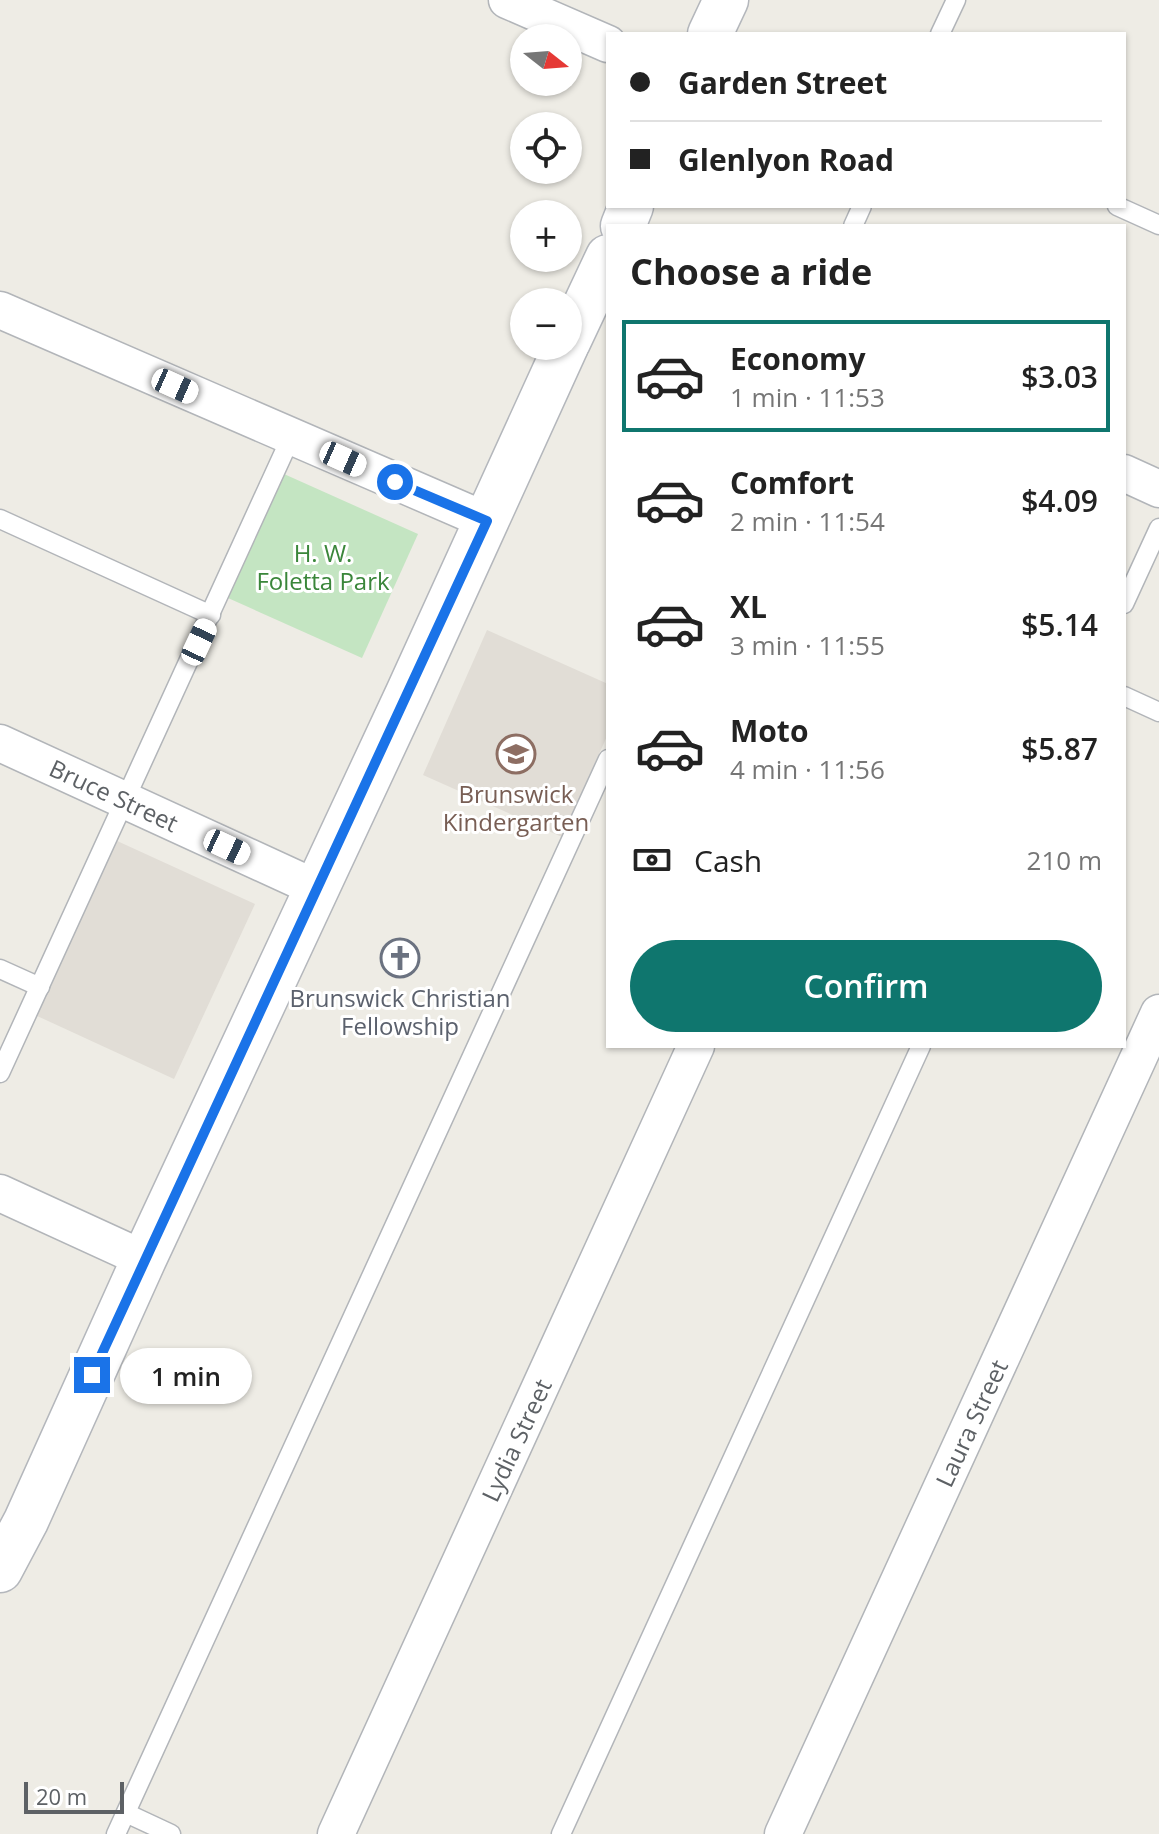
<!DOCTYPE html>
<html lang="en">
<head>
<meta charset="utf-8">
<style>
  :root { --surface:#fff; --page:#f2f2f2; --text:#222; --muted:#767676; --line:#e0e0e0; --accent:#0f766e }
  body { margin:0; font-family:"Open Sans",sans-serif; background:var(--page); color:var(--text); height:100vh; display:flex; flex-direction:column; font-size:30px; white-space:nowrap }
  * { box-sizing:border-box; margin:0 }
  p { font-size:26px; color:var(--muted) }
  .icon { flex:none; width:44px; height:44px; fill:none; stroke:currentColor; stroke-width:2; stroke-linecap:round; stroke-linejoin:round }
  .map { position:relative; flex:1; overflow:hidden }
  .details { position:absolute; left:606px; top:224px; width:520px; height:824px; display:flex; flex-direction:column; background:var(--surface); border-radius:0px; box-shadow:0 2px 6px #0004 }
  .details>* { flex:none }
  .guide { position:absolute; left:606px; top:32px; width:520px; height:176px; border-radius:0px; box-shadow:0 2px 6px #0004; display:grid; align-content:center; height:176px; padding:0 24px; background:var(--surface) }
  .needle { width:52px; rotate:107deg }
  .buttons { position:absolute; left:510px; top:24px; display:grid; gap:16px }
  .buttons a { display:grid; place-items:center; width:72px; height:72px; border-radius:50%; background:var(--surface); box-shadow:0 2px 6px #0004; font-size:40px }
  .scale { position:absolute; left:24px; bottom:20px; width:100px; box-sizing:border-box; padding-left:8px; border:4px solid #5d6165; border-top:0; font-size:22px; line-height:28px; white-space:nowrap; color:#5d6165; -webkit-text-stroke:6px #fff; paint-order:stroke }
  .end { position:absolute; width:36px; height:36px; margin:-18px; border:10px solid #1a73e8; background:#fff; box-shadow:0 0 0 4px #fff }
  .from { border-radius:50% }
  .bubble { position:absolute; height:56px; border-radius:28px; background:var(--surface); box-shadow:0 2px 6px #0004; font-size:26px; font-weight:600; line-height:56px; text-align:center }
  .car { position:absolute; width:24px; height:48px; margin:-24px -12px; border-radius:10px; box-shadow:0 0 6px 2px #0007; background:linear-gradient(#fff 24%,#345 0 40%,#fff 0 76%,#345 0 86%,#fff 0) }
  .guide b { display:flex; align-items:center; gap:28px; height:76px; font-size:30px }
  .guide b+b { border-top:2px solid var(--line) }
  .guide i { width:20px; height:20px; background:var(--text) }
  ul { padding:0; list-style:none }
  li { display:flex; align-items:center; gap:24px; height:112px; margin:0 16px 12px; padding:0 8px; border:4px solid transparent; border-radius:0px }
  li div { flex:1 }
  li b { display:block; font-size:30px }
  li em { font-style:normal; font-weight:600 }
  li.current { border-color:var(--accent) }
  li>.icon { width:72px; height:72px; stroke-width:1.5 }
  h2 { padding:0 24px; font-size:36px; line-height:96px }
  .pay { display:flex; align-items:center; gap:20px; height:88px; padding:0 24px; font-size:30px }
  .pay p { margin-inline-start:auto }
  .button { display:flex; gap:16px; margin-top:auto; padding:16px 24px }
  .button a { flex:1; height:92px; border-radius:48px; background:var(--accent); color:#fff; font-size:32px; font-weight:600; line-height:92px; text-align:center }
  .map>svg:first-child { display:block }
  .education { fill:#e1ddd6 }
  .green { fill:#c4e5c2 }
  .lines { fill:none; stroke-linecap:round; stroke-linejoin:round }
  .lane-casing { stroke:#b2b5b9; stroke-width:21 }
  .street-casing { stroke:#b2b5b9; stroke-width:39 }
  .secondary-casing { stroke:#b4b7bc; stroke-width:47 }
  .lane { stroke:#fff; stroke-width:18 }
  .street { stroke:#fff; stroke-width:36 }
  .secondary { stroke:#fff; stroke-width:44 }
  .route { stroke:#1a73e8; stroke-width:10 }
  .labels { text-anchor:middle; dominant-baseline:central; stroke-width:6; stroke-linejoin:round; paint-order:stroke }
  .park-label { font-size:24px; fill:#3a863a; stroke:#fff }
  .education-label { font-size:24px; fill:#785e54; stroke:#fff }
  .street-label { font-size:24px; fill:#5d6165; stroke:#fff }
  .worship-label { font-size:24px; fill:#5b616d; stroke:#fff }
</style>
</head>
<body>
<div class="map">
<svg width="1159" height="1834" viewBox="0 0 1159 1834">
  <rect width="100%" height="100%" fill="#eeece5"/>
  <!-- education -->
  <g class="education">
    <polygon points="487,630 608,684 608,734 562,837 423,775"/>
    <polygon points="115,840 255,904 174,1079 35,1015"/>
  </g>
  <!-- green -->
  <polygon class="green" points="284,474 418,534 362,658 228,598"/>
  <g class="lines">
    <!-- lane casing -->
    <g class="lane-casing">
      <g id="lane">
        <polyline points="940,34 956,0"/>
        <polyline points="1117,206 1159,225"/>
        <polyline points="853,226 862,206"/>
        <polyline points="0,519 211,615"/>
        <polyline points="1124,604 1159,528"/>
        <polyline points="1124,696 1159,712"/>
        <polyline points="0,969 40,987"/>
        <polyline points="0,1073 291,437"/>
        <polyline points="126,1813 171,1834"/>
        <polyline points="116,1834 608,759"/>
        <polyline points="561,1834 921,1046"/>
      </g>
    </g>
    <!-- street casing -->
    <g class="street-casing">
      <g id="street">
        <polyline points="507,0 608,44"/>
        <polyline points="0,310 487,521"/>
        <polyline points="1124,473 1159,489"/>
        <polyline points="0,743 316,888"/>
        <polyline points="0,1193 144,1259"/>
        <polyline points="336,1834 696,1046"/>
        <polyline points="783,1834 1159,1013"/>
      </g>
    </g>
    <!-- secondary casing -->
    <g class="secondary-casing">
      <g id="secondary">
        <polyline points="710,34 726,0"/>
        <polyline points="623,226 631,206"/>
        <polyline points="568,342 608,257"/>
        <polyline points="0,1570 26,1521 144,1259 408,693 566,346"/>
      </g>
    </g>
    <!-- lane -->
    <use href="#lane" class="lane"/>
    <!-- street -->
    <use href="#street" class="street"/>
    <!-- secondary -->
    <use href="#secondary" class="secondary"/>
  </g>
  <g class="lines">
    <!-- route -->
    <polyline class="route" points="92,1375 487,521 395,482"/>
  </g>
  <!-- icons -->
  <defs>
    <g id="school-ring" transform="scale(2)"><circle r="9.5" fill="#fff" stroke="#8d6e63" stroke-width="1.5"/><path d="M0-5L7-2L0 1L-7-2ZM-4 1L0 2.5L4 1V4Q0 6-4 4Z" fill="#8d6e63"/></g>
    <g id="church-ring" transform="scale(2)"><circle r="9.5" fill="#fff" stroke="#6b7280" stroke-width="1.5"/><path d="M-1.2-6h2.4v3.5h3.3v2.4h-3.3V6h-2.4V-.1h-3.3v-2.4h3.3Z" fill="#6b7280"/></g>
  </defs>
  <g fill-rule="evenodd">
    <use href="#school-ring" x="516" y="754"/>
    <use href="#church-ring" x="400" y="958"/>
  </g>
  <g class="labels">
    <!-- park labels -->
    <g class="park-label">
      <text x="323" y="552">H. W.<tspan x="323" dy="28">Foletta Park</tspan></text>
    </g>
    <!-- education labels -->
    <g class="education-label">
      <text x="516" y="793">Brunswick<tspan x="516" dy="28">Kindergarten</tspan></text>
    </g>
    <!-- street labels -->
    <g class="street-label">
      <text transform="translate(114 795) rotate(25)">Bruce Street</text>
      <text transform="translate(971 1423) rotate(-65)">Laura Street</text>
      <text transform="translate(516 1440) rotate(-65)">Lydia Street</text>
    </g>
    <!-- worship labels -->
    <g class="worship-label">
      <text x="400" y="997">Brunswick Christian<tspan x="400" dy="28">Fellowship</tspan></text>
    </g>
  </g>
</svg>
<div class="buttons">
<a><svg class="needle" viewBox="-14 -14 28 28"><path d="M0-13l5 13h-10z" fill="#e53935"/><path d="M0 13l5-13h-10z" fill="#767676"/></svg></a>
<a><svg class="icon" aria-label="locate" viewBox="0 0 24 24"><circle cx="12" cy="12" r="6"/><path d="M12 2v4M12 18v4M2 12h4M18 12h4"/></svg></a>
<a>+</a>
<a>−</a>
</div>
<div class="scale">20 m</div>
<i class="end from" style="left:395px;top:482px"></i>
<i class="end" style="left:92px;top:1375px"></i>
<div class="bubble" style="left:120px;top:1348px;width:132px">1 min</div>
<i class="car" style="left:175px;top:386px;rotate:114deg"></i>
<i class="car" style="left:343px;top:459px;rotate:114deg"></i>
<i class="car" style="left:199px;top:642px;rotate:25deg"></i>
<i class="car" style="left:227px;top:847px;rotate:115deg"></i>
<div class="guide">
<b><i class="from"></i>Garden Street</b>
<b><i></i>Glenlyon Road</b>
</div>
<section class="details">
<h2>Choose a ride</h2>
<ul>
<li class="current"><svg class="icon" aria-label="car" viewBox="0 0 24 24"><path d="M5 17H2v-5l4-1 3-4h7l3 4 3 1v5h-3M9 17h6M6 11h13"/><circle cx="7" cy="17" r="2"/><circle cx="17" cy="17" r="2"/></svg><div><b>Economy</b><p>1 min · 11:53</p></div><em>$3.03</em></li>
<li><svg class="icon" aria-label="car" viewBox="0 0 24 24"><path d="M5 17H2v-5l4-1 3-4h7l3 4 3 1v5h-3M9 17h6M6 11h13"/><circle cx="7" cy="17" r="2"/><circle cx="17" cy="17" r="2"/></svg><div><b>Comfort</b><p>2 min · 11:54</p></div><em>$4.09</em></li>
<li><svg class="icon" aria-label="car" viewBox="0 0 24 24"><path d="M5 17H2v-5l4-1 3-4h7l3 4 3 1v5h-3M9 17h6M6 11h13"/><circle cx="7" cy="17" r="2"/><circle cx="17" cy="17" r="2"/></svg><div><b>XL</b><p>3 min · 11:55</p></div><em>$5.14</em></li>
<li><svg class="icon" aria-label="car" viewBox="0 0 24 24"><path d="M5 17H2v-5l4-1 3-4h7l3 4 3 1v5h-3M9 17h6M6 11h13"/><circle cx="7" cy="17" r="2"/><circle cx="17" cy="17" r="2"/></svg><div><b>Moto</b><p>4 min · 11:56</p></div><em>$5.87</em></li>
</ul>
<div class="pay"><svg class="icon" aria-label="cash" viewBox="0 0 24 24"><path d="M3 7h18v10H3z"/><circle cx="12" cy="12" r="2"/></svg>Cash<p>210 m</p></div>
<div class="button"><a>Confirm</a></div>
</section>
</div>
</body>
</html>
